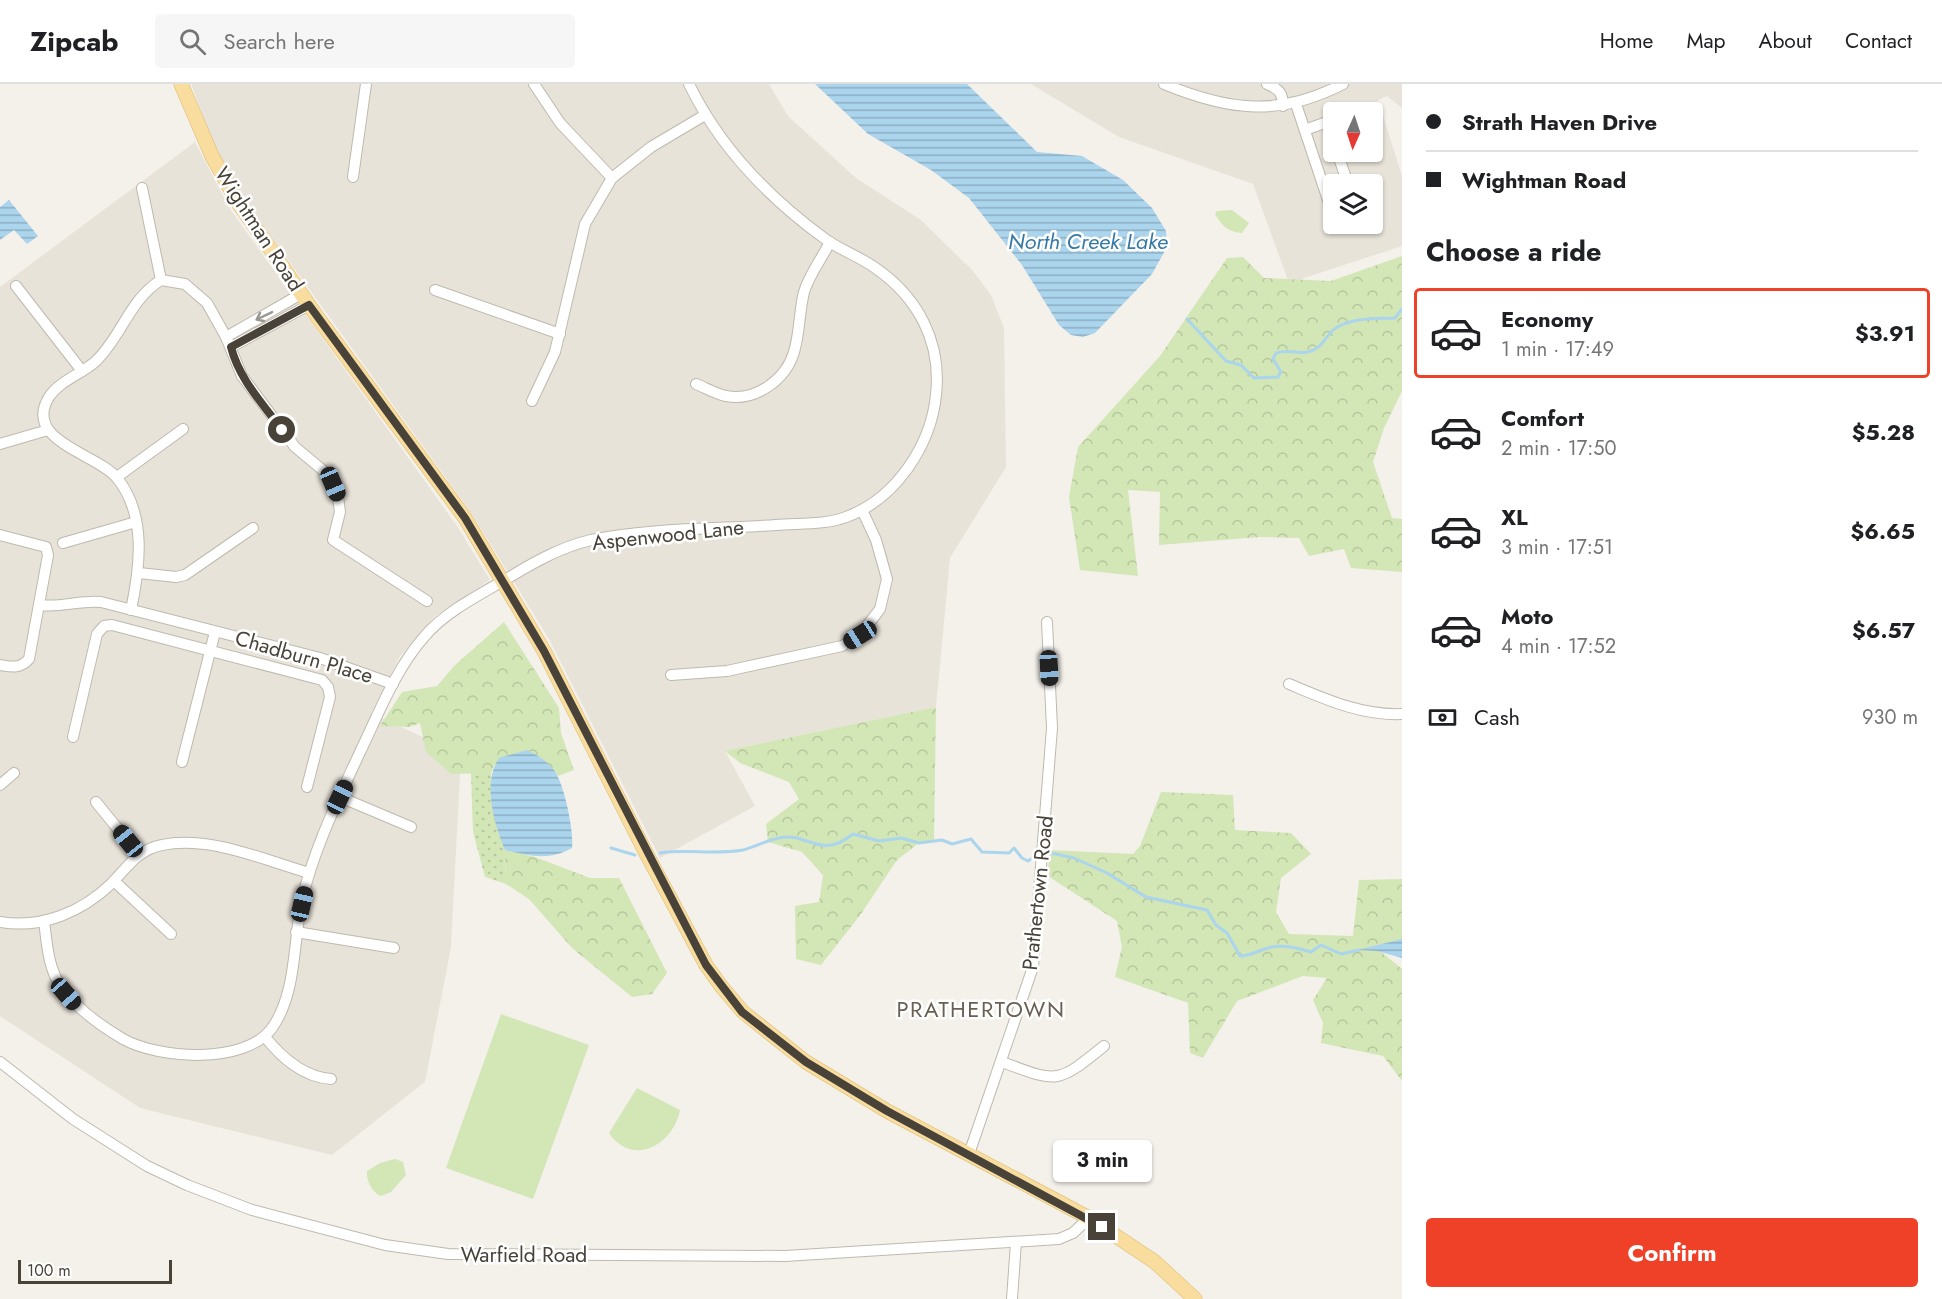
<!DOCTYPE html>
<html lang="en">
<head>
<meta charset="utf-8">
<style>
  :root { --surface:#fff; --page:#f6f6f6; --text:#202124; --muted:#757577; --line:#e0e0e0; --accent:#ee4128 }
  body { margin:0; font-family:Jost,sans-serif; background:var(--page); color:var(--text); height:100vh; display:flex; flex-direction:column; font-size:22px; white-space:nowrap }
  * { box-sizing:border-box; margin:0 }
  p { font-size:20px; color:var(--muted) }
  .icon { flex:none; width:33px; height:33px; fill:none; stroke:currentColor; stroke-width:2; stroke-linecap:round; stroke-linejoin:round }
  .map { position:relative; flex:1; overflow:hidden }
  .details { display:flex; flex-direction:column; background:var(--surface); width:540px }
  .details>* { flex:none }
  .guide { display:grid; align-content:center; height:132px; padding:0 24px; background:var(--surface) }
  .needle { width:39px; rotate:183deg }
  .tools { position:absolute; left:1323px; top:18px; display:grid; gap:12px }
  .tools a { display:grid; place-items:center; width:60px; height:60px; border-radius:6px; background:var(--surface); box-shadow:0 2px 4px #0004; font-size:30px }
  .scale { position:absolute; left:18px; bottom:15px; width:154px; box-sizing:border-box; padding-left:6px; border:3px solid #484239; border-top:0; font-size:16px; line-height:21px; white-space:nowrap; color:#484239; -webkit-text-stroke:4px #fff; paint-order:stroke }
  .end { position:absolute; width:27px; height:27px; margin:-14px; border:8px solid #484239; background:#fff; box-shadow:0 0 0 3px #fff }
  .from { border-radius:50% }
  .bubble { position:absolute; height:42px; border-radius:6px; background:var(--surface); box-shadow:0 2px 4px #0004; font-size:20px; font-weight:700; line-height:42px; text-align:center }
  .car { position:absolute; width:18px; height:36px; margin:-18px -9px; border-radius:8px; box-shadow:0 0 4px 2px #0007; background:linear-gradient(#222 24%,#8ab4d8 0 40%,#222 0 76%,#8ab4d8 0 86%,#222 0) }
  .guide b { display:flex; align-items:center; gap:21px; height:57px; font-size:22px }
  .guide b+b { border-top:2px solid var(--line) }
  .guide i { width:15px; height:15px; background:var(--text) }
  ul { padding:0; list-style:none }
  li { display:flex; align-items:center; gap:18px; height:90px; margin:0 12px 9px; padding:0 12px; border:3px solid transparent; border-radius:6px }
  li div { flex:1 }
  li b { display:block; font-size:22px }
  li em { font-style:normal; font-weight:700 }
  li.on { border-color:var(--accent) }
  li>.icon { width:54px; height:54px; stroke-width:1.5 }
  h2 { padding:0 24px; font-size:27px; line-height:72px }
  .pay { display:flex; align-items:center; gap:15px; height:66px; padding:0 24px; font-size:22px }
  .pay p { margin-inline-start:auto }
  .action { display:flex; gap:12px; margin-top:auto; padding:12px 24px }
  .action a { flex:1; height:69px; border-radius:6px; background:var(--accent); color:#fff; font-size:24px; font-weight:700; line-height:69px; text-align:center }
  header { display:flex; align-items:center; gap:36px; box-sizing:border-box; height:84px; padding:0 30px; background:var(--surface); border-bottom:2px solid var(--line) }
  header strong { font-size:28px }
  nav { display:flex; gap:33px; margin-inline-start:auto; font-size:21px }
  .search { width:420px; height:54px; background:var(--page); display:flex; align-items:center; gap:15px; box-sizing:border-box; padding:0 21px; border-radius:6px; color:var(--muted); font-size:22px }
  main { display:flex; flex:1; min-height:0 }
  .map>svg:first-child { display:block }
  .residential { fill:#e8e3d9; fill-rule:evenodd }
  .grass { fill:url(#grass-dots) }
  .forest { fill:url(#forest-crowns) }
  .park { fill:#d2e6b6 }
  .water { fill:url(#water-rules) }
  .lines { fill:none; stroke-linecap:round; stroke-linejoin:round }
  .stream { stroke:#abd4ed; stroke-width:3 }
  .minor-casing { stroke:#bfb9ad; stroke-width:12 }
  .major-casing { stroke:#ddba6f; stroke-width:15 }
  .minor { stroke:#fff; stroke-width:10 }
  .major { stroke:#f8dd9f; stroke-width:14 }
  .oneway { stroke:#9a9792 }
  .route { stroke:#484239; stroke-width:8 }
  .labels { text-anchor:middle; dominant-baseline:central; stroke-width:5; stroke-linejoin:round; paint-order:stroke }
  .street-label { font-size:21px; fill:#484239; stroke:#fff }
  .water-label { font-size:22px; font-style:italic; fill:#357aa7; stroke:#fff }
  .neighbourhood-label { font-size:22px; letter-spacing:1.5px; fill:#6a5f51; stroke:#fff }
</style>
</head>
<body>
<header>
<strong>Zipcab</strong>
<div class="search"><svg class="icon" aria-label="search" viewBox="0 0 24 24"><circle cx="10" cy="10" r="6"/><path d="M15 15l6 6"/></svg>Search here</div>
<nav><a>Home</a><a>Map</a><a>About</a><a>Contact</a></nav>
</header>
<main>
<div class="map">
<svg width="1402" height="1215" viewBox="0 0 1402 1215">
  <defs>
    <pattern id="grass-dots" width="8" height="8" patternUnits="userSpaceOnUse" patternTransform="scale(1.5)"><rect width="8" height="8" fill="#d2e6b6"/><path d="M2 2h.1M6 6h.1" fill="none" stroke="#b6c69d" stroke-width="1.8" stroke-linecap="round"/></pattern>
    <pattern id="forest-crowns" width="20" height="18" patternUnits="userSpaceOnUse" patternTransform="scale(1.5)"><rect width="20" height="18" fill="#d2e6b6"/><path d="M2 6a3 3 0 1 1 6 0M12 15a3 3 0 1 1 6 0" fill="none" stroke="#b6c69d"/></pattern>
    <pattern id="water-rules" width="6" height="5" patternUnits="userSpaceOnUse" patternTransform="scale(1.5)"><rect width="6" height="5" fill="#abd4ed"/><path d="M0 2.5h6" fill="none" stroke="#8daec1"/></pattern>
  </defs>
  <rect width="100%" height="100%" fill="#f4f1eb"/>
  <!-- residential -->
  <g class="residential">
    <polygon points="191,0 769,0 788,32 856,94 921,136 973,187 991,211 1004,244 1006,383 950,474 936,623 725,667 755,722 660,774 549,555 470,427 241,111 215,65"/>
    <path d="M1031 0H1402V24L1387 12 1378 16 1402 92V162L1289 199 1253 100 1119 53ZM1334 28H1372V68H1334ZM1334 100H1372V140H1334Z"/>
    <polygon points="195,58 230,125 457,442 490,496 435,532 400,572 371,629 461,671 451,863 425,998 332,1071 140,1024 0,932 0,203"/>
  </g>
  <!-- grass -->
  <polygon class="grass" points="471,689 491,689 492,720 505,766 506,800 485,793 473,748"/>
  <!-- forest -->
  <g class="forest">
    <polygon points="1402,172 1402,307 1384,344 1373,378 1392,434 1402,435 1402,488 1351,484 1344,465 1309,472 1299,454 1260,453 1159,461 1160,408 1128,406 1138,492 1080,486 1069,413 1078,363 1160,272 1227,174 1243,173 1264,194 1331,197"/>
    <polygon points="504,538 559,624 561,649 574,686 558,692 553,685 495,680 491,689 451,690 426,668 420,639 410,643 380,642 402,608 437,602 455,581"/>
    <polygon points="936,623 934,758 919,759 897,776 861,830 821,881 796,875 795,822 819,818 823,791 802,768 768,758 766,740 799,715 789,698 740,679 725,667"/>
    <polygon points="1161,708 1233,711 1235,746 1291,749 1311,770 1281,794 1276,828 1289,850 1353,852 1359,796 1402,795 1402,855 1374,862 1402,885 1402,997 1383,972 1321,959 1323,939 1313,916 1327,894 1303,892 1237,917 1203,974 1190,969 1188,919 1115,893 1122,863 1117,837 1048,792 1049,766 1133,770 1140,762"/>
    <polygon points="505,766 535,773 590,794 619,794 667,889 652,910 632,913 572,864 529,815 506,800"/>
  </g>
  <!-- park -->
  <g class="park">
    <path d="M1232 126 1249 139 1242 149C1228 148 1222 142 1215 130L1217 127Z"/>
    <polygon points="501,930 589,961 533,1115 446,1084"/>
    <path d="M637 1004 680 1026C673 1062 632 1083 609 1049Z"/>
    <path d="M395 1075 403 1078 406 1091 391 1108 381 1112C372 1109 366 1096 367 1087L380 1079Z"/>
  </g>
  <!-- water -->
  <g class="water">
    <polygon points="815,0 967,0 1037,68 1082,72 1123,96 1152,124 1166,147 1167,163 1152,190 1095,249 1083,253 1071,251 1059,241 1022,181 969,114 931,86 868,50"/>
    <polygon points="9,116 38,152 27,160 14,146 0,156 0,123"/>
    <path d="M527 666C537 671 546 676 554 686 564 699 574 747 572 764 549 777 529 772 505 766 494 740 482 699 499 674Z"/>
    <polygon points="1402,855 1402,874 1377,867 1357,866"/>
  </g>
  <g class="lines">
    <!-- stream -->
    <g class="stream">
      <path d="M1187 235 1226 277 1241 281 1254 294 1278 293 1281 288 1273 275 1276 269C1289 265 1298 270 1308 268 1322 264 1323 256 1332 247 1347 233 1376 235 1395 234L1402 225"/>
      <polyline points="611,764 635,771"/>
      <path d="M660 769C687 765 717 771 743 766 755 763 767 756 779 754 807 747 820 777 853 750L879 757 901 754 919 759 942 756 952 760 971 755 982 768 1009 769 1014 764 1022 774 1028 777 1040 769"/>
      <path d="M1051 769 1074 774 1107 789 1146 813 1207 826 1216 841 1227 849 1240 872C1251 872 1257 867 1268 864 1283 860 1296 864 1311 868L1321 861 1341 870 1359 866"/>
    </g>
    <!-- minor casing -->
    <g class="minor-casing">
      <g id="minor">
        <polyline points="534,0 560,39 612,94"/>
        <path d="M1164 0C1229 27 1279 33 1343 0"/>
        <path d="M1267 0C1279 5 1283 9 1283 22"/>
        <polyline points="1296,20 1331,125 1334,124"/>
        <polyline points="1305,46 1327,38 1334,57"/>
        <polyline points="1337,68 1348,100"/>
        <polyline points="353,93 366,0"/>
        <polyline points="142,104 161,196"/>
        <polyline points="16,202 82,287"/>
        <polyline points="435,206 560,250"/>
        <polyline points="226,253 301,210"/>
        <polyline points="231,263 309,221"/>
        <path d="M696 300C706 304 716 310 726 312 756 318 786 295 794 268 800 248 799 228 804 208 809 191 822 174 830 158"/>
        <polyline points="532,317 555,268 585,140 612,94 651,63 705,31"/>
        <polyline points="0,360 48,346"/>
        <polyline points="117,393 183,345"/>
        <path d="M0 451 46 463 48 471 29 575C20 585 12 583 0 581"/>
        <polyline points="63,459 136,438"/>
        <polyline points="139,489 176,493 185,491 253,444"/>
        <path d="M39 521C61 524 80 516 101 518L320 574 393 600"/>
        <path d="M131 526C140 483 147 431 117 394 98 370 22 357 49 313 59 297 82 290 96 277 122 252 129 216 161 196L185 200 207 219 226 253 242 292 295 363 325 388 338 413 340 428 333 456 427 517"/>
        <polyline points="671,591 727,587 842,562 860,551 880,525 887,495 876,456 862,426"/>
        <path d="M1289 600C1325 615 1362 632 1402 630"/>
        <polyline points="73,653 97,550 104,542 112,541 322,596 328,603 330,613 307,703"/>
        <polyline points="182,678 215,548"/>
        <polyline points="0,701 14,689"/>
        <polyline points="340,713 411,743"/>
        <polyline points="96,718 139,771"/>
        <polyline points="114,797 171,850"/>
        <path d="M44 837C47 860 48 885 62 904 77 925 101 942 123 955 159 975 245 981 272 944 297 909 293 857 302 816 314 764 338 716 360 668 379 629 395 586 424 553 444 529 477 512 503 497 531 480 560 463 591 456 651 444 715 445 776 441 799 439 825 441 846 433 896 415 931 361 936 311 942 258 918 213 874 183 860 173 843 167 828 157 771 116 720 64 689 0"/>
        <path d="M0 838C42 845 82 828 112 799 127 783 139 765 162 761 209 751 264 776 309 789"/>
        <polyline points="296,848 394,864"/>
        <path d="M265 953C282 974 303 993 331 995"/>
        <polyline points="0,978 73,1035 147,1082 187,1101 252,1126 385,1161 448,1170 785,1172 1059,1155 1073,1149 1089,1134"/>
        <path d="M1002 978C1058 999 1057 1000 1104 962"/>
        <polyline points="969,1070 1033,883 1052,644 1047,538"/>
        <polyline points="1012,1215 1016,1158"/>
      </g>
    </g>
    <!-- major casing -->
    <g class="major-casing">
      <polyline id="major" points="181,0 212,72 237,117 318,234 465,434 544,567 647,771 706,881 721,902 743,928 806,978 887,1027 1089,1134 1155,1178 1195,1215"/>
    </g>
    <!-- minor -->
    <use href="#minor" class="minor"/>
    <!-- major -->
    <use href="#major" class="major"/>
  </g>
  <!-- one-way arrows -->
  <defs><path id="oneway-shaft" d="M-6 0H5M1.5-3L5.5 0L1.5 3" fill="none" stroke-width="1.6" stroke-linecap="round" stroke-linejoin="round" transform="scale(1.5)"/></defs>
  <use class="oneway" href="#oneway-shaft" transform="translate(264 232) rotate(154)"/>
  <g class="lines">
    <!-- route -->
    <path class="route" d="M282 346C263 320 239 295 231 263L309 221 465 434 544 567 706 881 742 928 806 978 887 1027 1102 1143"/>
  </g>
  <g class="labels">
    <!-- street labels -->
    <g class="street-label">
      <text transform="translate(259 145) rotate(57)">Wightman Road</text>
      <text transform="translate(668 451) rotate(-6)">Aspenwood Lane</text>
      <text transform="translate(304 573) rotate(16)">Chadburn Place</text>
      <text transform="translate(1038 809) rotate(-84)">Prathertown Road</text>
      <text x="524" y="1171">Warfield Road</text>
    </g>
    <!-- water labels -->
    <g class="water-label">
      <text x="1088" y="157">North Creek Lake</text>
    </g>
    <!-- neighbourhood labels -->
    <g class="neighbourhood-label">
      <text x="981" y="925">PRATHERTOWN</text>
    </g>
  </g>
</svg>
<div class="tools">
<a><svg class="needle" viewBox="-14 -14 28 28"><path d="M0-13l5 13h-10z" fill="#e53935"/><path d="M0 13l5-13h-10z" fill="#757577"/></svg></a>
<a><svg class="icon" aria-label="layers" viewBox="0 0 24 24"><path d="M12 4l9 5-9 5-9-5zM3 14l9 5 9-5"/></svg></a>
</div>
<div class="scale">100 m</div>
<i class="end from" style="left:282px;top:346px"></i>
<i class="end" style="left:1102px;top:1143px"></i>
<div class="bubble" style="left:1053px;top:1056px;width:99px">3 min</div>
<i class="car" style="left:333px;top:400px;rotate:157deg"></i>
<i class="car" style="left:860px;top:551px;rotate:238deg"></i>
<i class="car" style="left:1049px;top:584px;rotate:177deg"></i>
<i class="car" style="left:340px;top:713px;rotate:25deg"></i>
<i class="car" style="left:128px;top:757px;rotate:321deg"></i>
<i class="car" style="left:302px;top:820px;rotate:13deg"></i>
<i class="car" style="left:66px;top:910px;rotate:139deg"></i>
</div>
<section class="details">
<div class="guide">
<b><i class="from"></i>Strath Haven Drive</b>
<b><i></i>Wightman Road</b>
</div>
<h2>Choose a ride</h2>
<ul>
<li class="on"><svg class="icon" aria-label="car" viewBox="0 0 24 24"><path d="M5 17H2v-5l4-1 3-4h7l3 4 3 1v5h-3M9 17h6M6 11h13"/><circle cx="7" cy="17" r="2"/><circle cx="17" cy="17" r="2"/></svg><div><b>Economy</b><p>1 min · 17:49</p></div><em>$3.91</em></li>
<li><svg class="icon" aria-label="car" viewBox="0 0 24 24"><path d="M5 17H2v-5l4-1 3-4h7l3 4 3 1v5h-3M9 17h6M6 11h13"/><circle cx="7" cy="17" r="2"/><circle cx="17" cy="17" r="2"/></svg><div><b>Comfort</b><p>2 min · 17:50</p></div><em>$5.28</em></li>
<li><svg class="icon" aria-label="car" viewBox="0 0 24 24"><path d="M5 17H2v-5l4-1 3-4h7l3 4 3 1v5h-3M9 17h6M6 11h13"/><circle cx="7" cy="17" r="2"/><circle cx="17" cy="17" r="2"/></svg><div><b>XL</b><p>3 min · 17:51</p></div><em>$6.65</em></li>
<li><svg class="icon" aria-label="car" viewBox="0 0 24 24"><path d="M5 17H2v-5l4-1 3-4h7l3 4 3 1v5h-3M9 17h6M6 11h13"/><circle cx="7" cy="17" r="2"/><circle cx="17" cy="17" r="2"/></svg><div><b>Moto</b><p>4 min · 17:52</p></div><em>$6.57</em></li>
</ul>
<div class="pay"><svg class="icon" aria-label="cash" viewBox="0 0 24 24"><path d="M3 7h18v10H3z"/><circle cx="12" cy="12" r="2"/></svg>Cash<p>930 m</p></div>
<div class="action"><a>Confirm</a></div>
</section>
</main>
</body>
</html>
